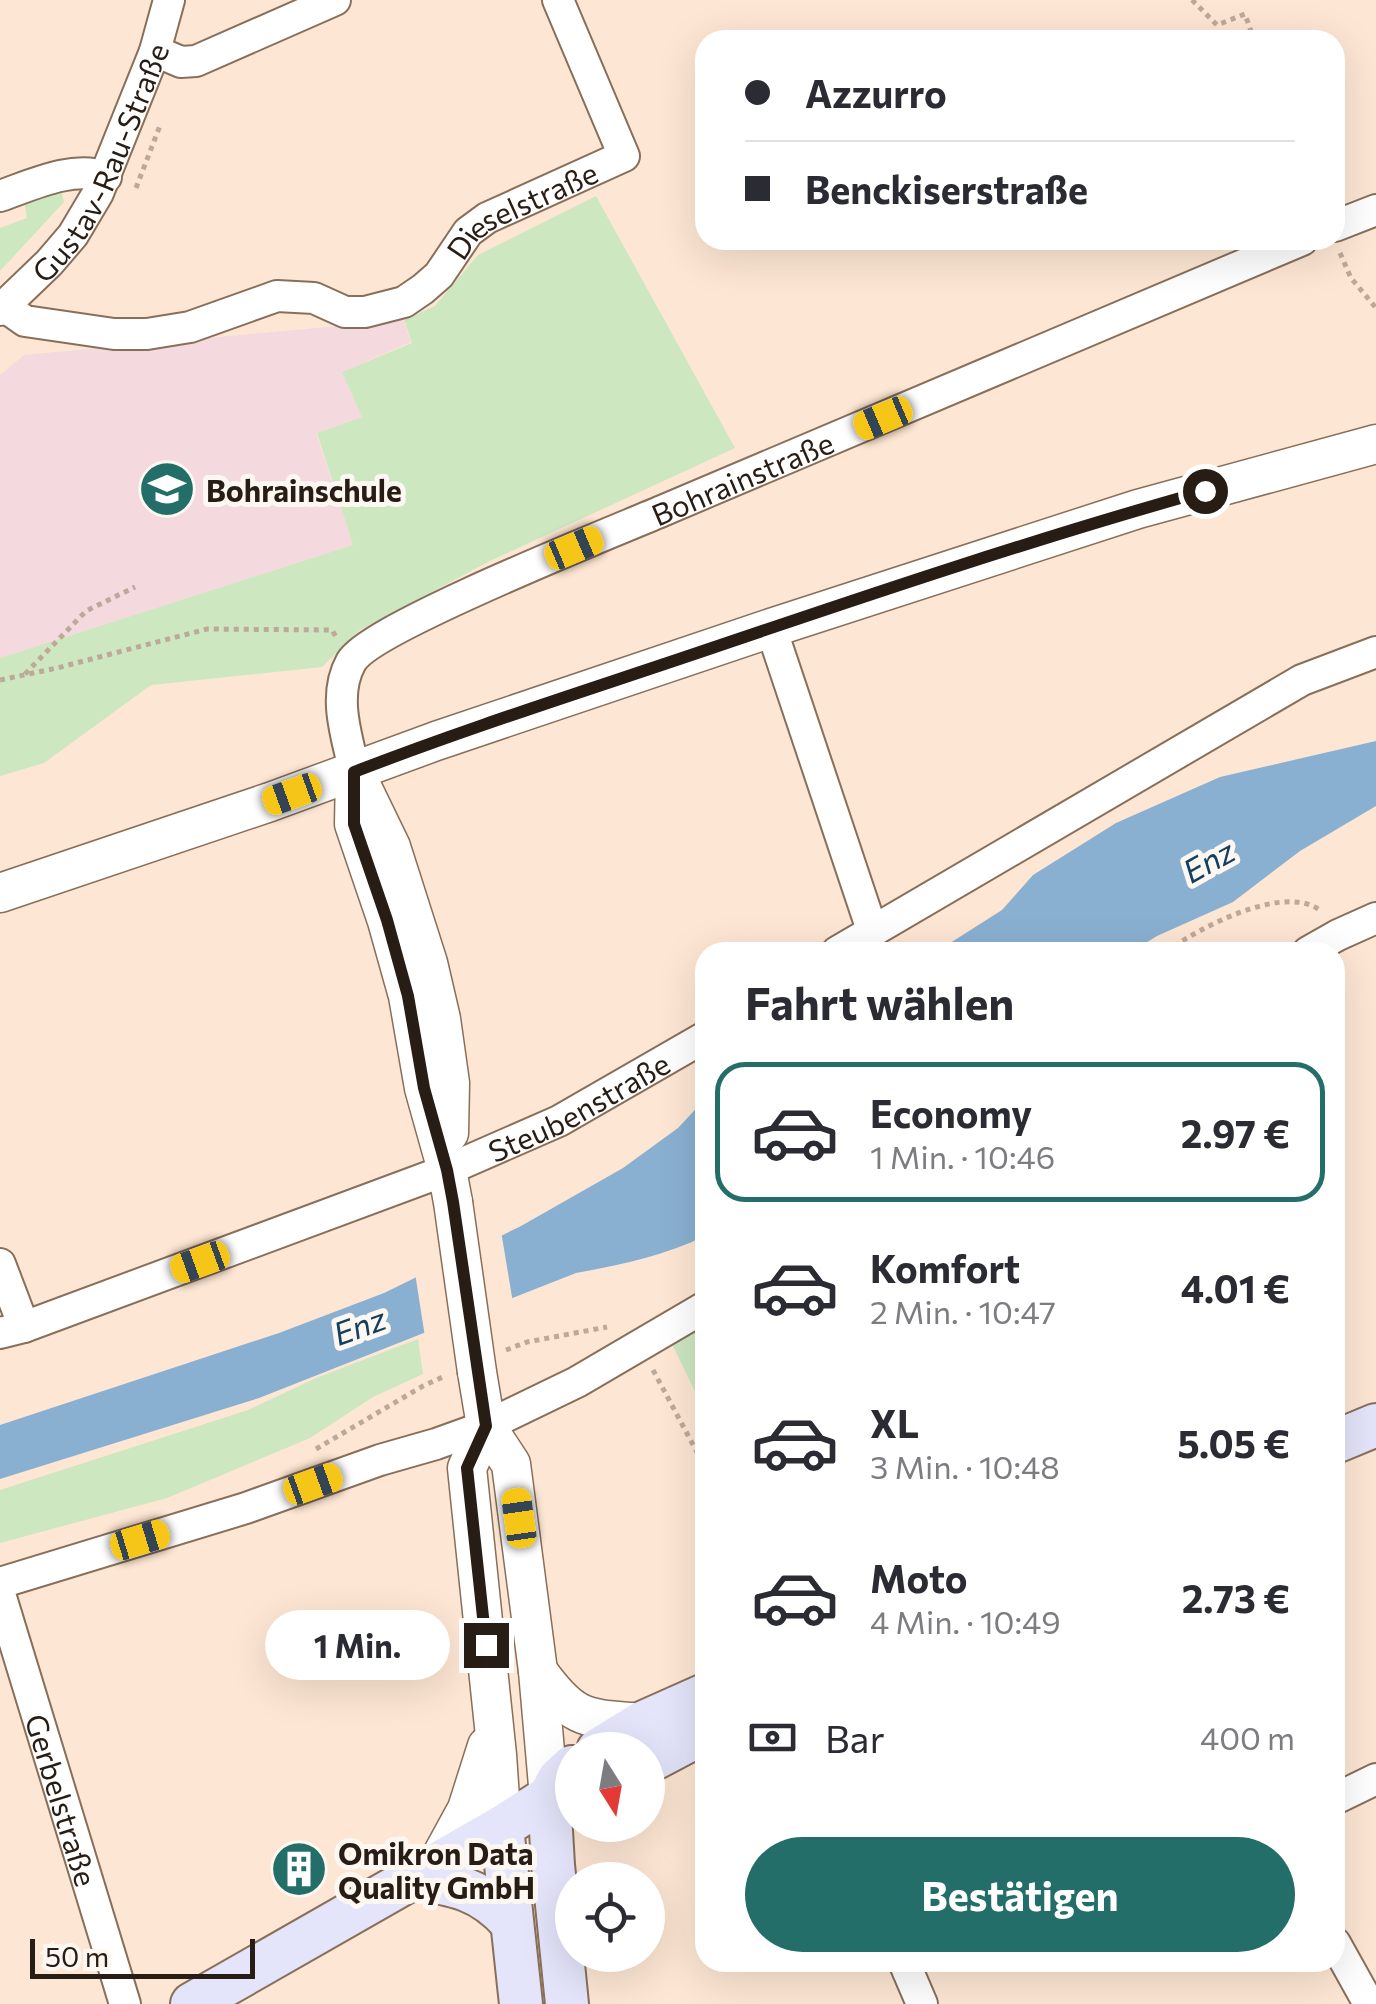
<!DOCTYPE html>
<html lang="de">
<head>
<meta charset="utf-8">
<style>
  :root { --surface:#fff; --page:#f2f2f3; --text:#2b2b33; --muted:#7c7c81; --line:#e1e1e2; --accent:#246e6a }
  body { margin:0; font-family:Commissioner,sans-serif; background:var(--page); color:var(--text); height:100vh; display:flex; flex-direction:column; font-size:38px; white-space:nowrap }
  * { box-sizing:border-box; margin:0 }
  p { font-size:32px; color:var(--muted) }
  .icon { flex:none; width:55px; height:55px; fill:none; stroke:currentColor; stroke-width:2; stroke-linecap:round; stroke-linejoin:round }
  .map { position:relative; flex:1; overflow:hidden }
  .drawer { position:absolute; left:695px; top:942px; width:650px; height:1030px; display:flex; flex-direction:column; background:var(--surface); border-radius:30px; box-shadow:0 10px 40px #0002 }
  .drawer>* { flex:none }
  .hud { position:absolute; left:695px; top:30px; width:650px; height:220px; border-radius:30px; box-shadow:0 10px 40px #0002; display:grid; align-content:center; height:220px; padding:0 50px; background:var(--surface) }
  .needle { width:65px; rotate:169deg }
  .tools { position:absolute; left:555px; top:1732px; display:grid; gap:20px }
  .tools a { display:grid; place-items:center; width:110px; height:110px; border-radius:50%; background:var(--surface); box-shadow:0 10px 40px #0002; font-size:50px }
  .scale { position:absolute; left:30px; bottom:25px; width:225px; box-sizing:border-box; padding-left:10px; border:5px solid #281d15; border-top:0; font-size:28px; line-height:35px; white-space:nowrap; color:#281d15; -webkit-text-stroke:8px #fdf7f2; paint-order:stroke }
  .end { position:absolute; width:45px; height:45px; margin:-22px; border:12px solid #281d15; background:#fff; box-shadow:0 0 0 5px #fff }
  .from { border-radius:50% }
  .bubble { position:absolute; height:70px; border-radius:35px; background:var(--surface); box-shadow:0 10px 40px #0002; font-size:32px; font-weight:700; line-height:70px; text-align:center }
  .car { position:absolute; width:30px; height:60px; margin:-30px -15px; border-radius:12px; box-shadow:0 0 8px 2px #0007; background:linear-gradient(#f5c518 24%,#345 0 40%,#f5c518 0 76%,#345 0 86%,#f5c518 0) }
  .hud b { display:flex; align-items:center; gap:35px; height:95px; font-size:38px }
  .hud b+b { border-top:2px solid var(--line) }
  .hud i { width:25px; height:25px; background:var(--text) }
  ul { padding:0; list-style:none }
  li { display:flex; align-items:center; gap:30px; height:140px; margin:0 20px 15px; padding:0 30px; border:5px solid transparent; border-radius:30px }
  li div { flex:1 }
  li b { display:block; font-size:38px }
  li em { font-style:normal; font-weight:700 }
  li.active { border-color:var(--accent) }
  li>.icon { width:90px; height:90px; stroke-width:1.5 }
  h2 { padding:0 50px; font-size:45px; line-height:120px }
  .pay { display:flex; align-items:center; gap:25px; height:110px; padding:0 50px; font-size:38px }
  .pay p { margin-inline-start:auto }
  .action { display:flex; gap:20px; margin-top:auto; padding:20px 50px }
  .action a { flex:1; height:115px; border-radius:60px; background:var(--accent); color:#fff; font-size:40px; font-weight:700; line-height:115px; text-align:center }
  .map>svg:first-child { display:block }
  .education { fill:#f4d9de }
  .green { fill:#cde7c1 }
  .water { fill:#8ab0d1 }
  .pier { fill:#fde6d3 }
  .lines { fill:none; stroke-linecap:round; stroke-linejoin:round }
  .minor-casing { stroke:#886f5a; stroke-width:34 }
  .tertiary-casing { stroke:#886f5a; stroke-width:41 }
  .secondary-casing { stroke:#886f5a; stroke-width:46 }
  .path { stroke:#bda99a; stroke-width:5; stroke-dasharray:5 5; stroke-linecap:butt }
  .minor { stroke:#fff; stroke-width:30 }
  .tertiary { stroke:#fff; stroke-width:38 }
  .secondary { stroke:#e4e4fa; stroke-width:42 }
  .tertiary-bridge-casing { stroke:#886f5a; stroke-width:41; stroke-linecap:butt }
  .tertiary-bridge { stroke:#fff; stroke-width:38 }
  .route { stroke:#281d15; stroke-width:12 }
  .labels { text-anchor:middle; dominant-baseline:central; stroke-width:10; stroke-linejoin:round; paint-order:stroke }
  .street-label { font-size:30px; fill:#281d15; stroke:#fdf7f2 }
  .poi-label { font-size:30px; font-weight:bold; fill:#281d15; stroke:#fdf7f2; text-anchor:start }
  .water-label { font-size:32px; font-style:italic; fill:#123f60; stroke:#fdf7f2 }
</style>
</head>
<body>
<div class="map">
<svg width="1376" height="2004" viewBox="0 0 1376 2004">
  <rect width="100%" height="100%" fill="#fde6d3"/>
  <!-- education -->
  <polygon class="education" points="403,320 411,342 342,372 362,417 316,433 353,545 0,658 0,375 24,355"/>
  <!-- green -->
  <g class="green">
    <polygon points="61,190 64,202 0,271 0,228 27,218 23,195"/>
    <polygon points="596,196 735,448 490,561 360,630 322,667 151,685 44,763 0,776 0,658 353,545 317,433 362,417 342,372 412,343 404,320 435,306 478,255"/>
    <polygon points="705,1321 705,1412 670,1340"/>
    <polygon points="418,1339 423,1374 373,1397 310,1438 167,1498 0,1543 0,1490 248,1410 316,1378"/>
  </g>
  <!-- water -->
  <g class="water">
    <polygon points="1376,741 1376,806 1300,851 1233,902 1157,936 1131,952 936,952 1002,910 1033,875 1116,823 1220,777"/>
    <path d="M705 1099V1236C664 1256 620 1265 576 1273L259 1398 0 1479V1425L279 1333 384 1293 521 1226 623 1168 678 1128Z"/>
  </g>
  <!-- pier -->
  <polygon class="pier" points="501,1231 513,1303 425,1337 415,1273"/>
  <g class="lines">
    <!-- minor casing -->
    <g class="minor-casing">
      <g id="minor">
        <polyline points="155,51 181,62 196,61 335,0"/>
        <path d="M0 196C32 185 72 165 106 177"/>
        <polyline points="1335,226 1376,210"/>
        <path id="s1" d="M5 307 25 321 114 334H147L190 327 277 296 314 298 345 312H365L404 302 423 289 439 275 468 232 487 218 624 156 558 0"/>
        <path id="s2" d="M0 310 49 263 73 235 98 193 155 51 169 0"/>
        <polyline points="771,628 872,930"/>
        <path id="s3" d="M355 773C347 737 332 696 351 662 370 628 613 532 662 511 875 421 1089 330 1302 240"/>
        <polyline points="837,952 1302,680 1376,652"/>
        <polyline points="1308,952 1338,935 1376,918"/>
        <polyline points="0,1264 24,1327"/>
        <path id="s4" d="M0 1333 24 1327 447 1170 559 1121 705 1037"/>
        <polyline points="0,1583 246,1508 380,1460 436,1444 486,1426 577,1382 705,1307"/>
        <path id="s5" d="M0 1594 125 2004"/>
        <polyline points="1335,1799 1376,1779"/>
        <polyline points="1335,1943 1369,2004"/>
        <polyline points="904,1962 922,2004"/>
      </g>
    </g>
    <!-- tertiary casing -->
    <g class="tertiary-casing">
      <g id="tertiary">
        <polyline points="355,773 354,824 387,921 408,996 424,1088 447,1170 453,1202"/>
        <polyline points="360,783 391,847 428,963 441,1019 450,1083 449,1133"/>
        <polyline points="0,893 270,802 436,741 771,628 1138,509 1376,444"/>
        <polyline points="477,1372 486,1426 511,1464 538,1671 549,1797"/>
        <polyline points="486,1426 467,1468 497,1755 502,1827"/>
        <path d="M538 1671C574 1721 585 1718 642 1723"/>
        <polyline points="437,1864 467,1809 487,1746"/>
      </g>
    </g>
    <!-- secondary casing -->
    <g class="secondary-casing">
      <g id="secondary">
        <polyline points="1335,1442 1376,1425"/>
        <polyline points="598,1750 642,1723 705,1695"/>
        <polyline points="648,1762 705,1732"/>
        <polyline points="549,1797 553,1865 567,2004"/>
        <polyline points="502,1827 521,2004"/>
        <path d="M411 1878C454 1884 482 1889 511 1922"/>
        <polyline points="192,2004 502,1827 549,1797 559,1779 572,1767"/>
      </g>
    </g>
    <!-- path -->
    <g class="path">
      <polyline points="1192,0 1217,25 1245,14 1254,40"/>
      <polyline points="136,188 161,123"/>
      <polyline points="1340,253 1351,278 1376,308"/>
      <polyline points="25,674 86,611 135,587"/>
      <polyline points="0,680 57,668 207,629 332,630 336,637"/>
      <path d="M1166 952C1198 928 1287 881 1322 912"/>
      <polyline points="506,1350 527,1342 607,1327"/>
      <polyline points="653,1370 705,1467"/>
      <polyline points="316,1449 423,1386 445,1376"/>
    </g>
    <!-- minor -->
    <use href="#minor" class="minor"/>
    <!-- tertiary -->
    <use href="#tertiary" class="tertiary"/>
    <!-- secondary -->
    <use href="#secondary" class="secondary"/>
    <!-- tertiary-bridge casing -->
    <g class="tertiary-bridge-casing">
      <polyline id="tertiary-bridge" points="453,1202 477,1372"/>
    </g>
    <!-- tertiary-bridge -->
    <use href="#tertiary-bridge" class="tertiary-bridge"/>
  </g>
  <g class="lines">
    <!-- route -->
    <path class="route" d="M486 1645 467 1468 486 1426 453 1202 447 1170 424 1088 408 996 387 920 354 824V772C470 727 588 690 706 650 871 594 1037 538 1205 491"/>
  </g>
  <!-- icons -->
  <defs>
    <g id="school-disc" transform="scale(2.875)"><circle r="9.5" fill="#246e6a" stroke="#fdf7f2"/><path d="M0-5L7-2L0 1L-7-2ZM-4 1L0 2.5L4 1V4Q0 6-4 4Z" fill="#fff"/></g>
    <g id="building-disc" transform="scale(2.875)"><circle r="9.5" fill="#246e6a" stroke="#fdf7f2"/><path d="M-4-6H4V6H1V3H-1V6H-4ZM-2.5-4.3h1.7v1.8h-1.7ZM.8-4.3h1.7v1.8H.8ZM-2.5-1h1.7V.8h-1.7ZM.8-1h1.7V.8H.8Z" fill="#fff"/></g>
  </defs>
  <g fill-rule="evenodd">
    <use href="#school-disc" x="167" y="489"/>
    <use href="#building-disc" x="299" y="1869"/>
  </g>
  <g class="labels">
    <!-- street labels -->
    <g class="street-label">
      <text stroke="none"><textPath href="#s2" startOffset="182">Gustav-Rau-Straße</textPath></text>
      <text stroke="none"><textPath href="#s1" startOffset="568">Dieselstraße</textPath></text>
      <text stroke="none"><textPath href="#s3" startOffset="548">Bohrainstraße</textPath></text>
      <text stroke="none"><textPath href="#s4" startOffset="622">Steubenstraße</textPath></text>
      <text stroke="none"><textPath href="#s5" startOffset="215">Gerbelstraße</textPath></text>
    </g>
    <!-- poi labels -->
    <g class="poi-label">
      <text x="206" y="489">Bohrainschule</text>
      <text x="338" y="1852">Omikron Data<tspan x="338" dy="34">Quality GmbH</tspan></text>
    </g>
    <!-- water labels -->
    <g class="water-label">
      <text transform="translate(1208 860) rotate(-29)">Enz</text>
      <text transform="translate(359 1325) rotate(-20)">Enz</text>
    </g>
  </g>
</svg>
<div class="tools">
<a><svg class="needle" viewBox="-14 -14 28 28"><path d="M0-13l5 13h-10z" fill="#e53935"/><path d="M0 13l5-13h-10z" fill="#7c7c81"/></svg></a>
<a><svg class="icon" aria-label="locate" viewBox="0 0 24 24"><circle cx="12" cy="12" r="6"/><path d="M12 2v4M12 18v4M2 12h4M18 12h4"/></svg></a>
</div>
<div class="scale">50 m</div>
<i class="end from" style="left:1205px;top:491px"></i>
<i class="end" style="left:486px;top:1645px"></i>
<div class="bubble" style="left:265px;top:1610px;width:185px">1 Min.</div>
<i class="car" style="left:883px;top:418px;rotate:247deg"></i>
<i class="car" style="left:574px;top:548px;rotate:67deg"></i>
<i class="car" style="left:292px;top:794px;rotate:250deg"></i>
<i class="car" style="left:200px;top:1262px;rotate:250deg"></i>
<i class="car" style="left:313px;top:1484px;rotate:70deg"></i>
<i class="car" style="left:519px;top:1518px;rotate:352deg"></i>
<i class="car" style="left:140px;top:1540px;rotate:73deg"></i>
<div class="hud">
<b><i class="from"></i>Azzurro</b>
<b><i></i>Benckiserstraße</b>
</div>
<section class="drawer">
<h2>Fahrt wählen</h2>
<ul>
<li class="active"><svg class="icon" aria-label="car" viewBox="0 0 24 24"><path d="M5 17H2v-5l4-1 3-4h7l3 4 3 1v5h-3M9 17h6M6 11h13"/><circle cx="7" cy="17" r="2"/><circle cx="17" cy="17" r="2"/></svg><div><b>Economy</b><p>1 Min. · 10:46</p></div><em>2.97 €</em></li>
<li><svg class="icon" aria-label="car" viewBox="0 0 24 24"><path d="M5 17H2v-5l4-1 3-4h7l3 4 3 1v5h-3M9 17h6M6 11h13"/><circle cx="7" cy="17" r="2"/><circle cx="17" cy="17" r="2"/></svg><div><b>Komfort</b><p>2 Min. · 10:47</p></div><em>4.01 €</em></li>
<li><svg class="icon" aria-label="car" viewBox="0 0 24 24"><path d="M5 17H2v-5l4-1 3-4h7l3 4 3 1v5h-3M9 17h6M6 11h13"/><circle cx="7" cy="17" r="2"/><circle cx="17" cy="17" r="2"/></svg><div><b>XL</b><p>3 Min. · 10:48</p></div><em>5.05 €</em></li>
<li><svg class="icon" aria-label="car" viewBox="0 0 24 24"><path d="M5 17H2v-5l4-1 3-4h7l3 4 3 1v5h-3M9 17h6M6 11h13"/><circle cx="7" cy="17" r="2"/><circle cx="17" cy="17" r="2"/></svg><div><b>Moto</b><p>4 Min. · 10:49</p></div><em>2.73 €</em></li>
</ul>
<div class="pay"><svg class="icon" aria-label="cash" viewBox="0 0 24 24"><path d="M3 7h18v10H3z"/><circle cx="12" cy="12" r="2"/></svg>Bar<p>400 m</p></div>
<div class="action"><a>Bestätigen</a></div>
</section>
</div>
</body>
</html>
